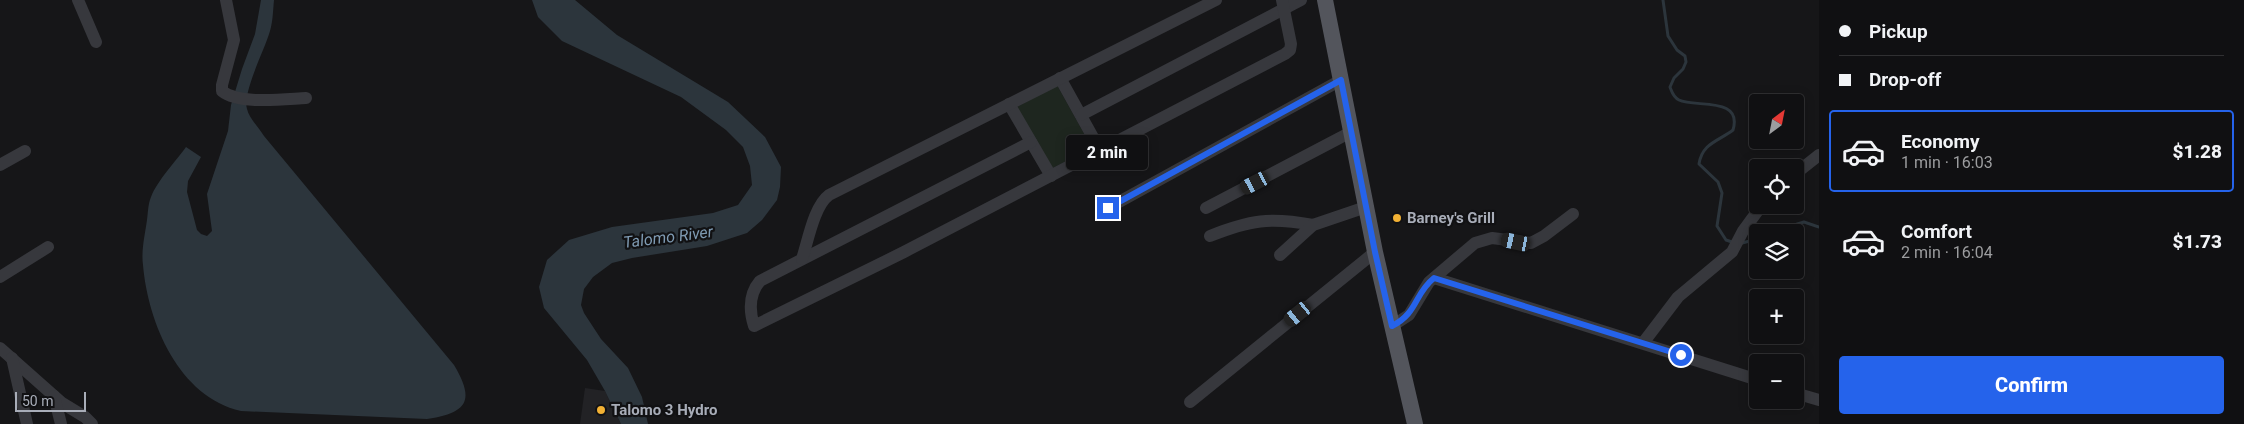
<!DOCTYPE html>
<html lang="en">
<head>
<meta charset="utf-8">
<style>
  :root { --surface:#101012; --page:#1e1e20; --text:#f1f3f6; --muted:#9c9d9f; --line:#303032; --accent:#2563eb }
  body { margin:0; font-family:Roboto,sans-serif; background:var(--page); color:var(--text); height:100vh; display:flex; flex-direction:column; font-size:19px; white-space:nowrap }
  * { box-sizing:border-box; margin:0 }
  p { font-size:16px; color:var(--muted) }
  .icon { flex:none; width:28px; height:28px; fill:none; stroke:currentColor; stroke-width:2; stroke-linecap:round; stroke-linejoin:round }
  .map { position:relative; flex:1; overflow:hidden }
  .sheet { display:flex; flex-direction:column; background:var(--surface); width:425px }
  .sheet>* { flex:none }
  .hud { display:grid; align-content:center; height:110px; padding:0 20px; background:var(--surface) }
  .needle { width:32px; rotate:32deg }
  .fabs { position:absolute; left:1749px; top:94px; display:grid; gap:10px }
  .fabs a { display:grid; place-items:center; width:55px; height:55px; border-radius:5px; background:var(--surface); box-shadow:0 2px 12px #0003,0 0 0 1px var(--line); font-size:25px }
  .scale { position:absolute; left:15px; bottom:12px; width:71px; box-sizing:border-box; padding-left:5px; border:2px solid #a8adb8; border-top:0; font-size:14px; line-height:18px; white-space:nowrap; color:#a8adb8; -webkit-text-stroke:4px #111113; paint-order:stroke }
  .end { position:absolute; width:22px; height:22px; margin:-11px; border:6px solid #2563eb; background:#fff; box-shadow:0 0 0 2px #fff }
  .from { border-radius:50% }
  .bubble { position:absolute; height:35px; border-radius:5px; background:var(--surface); box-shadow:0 2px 12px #0003,0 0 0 1px var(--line); font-size:16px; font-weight:800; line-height:35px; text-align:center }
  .car { position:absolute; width:15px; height:30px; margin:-15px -8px; border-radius:6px; box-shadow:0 0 4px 1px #0007; background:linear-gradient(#222 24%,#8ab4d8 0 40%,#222 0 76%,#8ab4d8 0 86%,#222 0) }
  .hud b { display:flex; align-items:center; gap:18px; height:48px; font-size:19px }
  .hud b+b { border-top:1px solid var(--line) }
  .hud i { width:12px; height:12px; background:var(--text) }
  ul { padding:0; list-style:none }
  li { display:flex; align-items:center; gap:15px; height:82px; margin:0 10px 8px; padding:0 10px; border:2px solid transparent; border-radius:5px }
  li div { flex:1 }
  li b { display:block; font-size:19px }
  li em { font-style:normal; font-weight:800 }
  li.current { border-color:var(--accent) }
  li>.icon { width:45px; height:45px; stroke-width:1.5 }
  .button { display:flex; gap:10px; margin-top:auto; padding:10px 20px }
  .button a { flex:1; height:58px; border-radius:5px; background:var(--accent); color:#fff; font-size:20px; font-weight:800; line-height:58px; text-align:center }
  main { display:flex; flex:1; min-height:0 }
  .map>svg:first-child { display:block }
  .built { fill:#222225 }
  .green { fill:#1e261f }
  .water { fill:#2c353c }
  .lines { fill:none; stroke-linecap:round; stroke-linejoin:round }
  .stream { stroke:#2c353c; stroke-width:3 }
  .minor { stroke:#37383d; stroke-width:12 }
  .major { stroke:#53555c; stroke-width:16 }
  .route { stroke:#2563eb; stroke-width:6 }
  .poi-dot { fill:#f2b134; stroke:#111113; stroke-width:2 }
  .labels { text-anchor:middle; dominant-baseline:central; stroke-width:4.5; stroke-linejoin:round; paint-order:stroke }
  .poi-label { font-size:15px; font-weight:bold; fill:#a8adb8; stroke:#111113; text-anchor:start }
  .water-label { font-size:16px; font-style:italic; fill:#7f9bb3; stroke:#111113 }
</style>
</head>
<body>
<main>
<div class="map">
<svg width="1819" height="424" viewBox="0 0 1819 424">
  <rect width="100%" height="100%" fill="#161618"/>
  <!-- built -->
  <polygon class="built" points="585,388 605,391 621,424 580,424"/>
  <!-- green -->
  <polygon class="green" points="1057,85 1092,148 1051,169 1015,108"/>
  <!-- water -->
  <g class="water">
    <path d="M261 0H274C273 10 273 21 270 31 265 49 242 93 247 109 249 118 259 128 264 136L454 365C475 400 468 413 427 419L241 411C179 397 148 323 143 265 141 251 145 234 147 220 148 213 148 204 151 197 157 181 176 161 186 147L201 157 188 181 187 192 197 230 201 234 207 236 212 231 207 194 228 131 231 105 242 69 255 34Z"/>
    <polygon points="532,0 575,0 617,35 728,102 765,137 781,167 780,187 777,200 762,220 747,233 707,246 632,258 612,263 593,277 584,289 581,305 584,313 601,339 628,368 642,397 648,424 621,424 605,391 587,360 544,308 539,287 547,260 569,240 612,227 713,213 738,205 752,185 750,166 743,147 726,130 681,97 562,41 538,17"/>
  </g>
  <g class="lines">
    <!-- stream -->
    <g class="stream">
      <path d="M1663 0 1668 36 1677 50 1685 56 1686 62 1683 69 1674 78 1670 87C1672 92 1673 97 1679 100 1695 108 1743 96 1733 130 1719 141 1702 143 1699 164L1718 182 1722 193 1717 226 1726 240 1732 242"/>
      <polyline points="1771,232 1804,222 1819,227"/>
      <polyline points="1742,243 1758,239"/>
    </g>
    <!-- minor -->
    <g class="minor">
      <polyline points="78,0 96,42"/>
      <path d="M226 0 234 40 222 85V91C239 105 285 99 306 98"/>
      <polyline points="1060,78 1100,150"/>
      <polyline points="1009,104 1051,176"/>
      <polyline points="1081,115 1301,0"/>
      <path d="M1031 142 760 281C749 294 749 310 754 326L904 252 1285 54 1290 50 1291 44 1282 0"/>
      <polyline points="0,165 25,151"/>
      <polyline points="1795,174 1819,155"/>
      <polyline points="1108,208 1341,80"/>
      <polyline points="1206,208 1351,132"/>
      <path d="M1210 236C1250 220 1270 217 1313 225"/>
      <polyline points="1280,255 1313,225 1366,207"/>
      <path d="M802 259C808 241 814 206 829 195L1216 0"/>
      <polyline points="0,277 48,247"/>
      <polyline points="1434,278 1758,380"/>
      <polyline points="1392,326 1409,315 1429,282 1475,243 1492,238 1531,243 1544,236 1573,214"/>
      <polyline points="1643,343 1678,297 1732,252 1743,231 1762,205"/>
      <polyline points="0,348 62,403 85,417 92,424"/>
      <polyline points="12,358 27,424"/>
      <polyline points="1795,393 1819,400"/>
      <polyline points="54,396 61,424"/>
      <polyline points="1190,402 1375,252"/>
    </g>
    <!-- major -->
    <polyline class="major" points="1325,0 1375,252 1415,424"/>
  </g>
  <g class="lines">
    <!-- route -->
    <path class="route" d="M1108 208 1341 80 1375 252 1392 326C1418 313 1414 294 1434 278L1681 355"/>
  </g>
  <!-- markers -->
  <g class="poi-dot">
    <circle cx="1397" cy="218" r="5"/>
    <circle cx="601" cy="410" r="5"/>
  </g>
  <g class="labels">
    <!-- poi labels -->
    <g class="poi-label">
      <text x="1407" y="218">Barney's Grill</text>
      <text x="611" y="410">Talomo 3 Hydro</text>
    </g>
    <!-- water labels -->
    <g class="water-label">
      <text transform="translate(668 237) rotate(-7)">Talomo River</text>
    </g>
  </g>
</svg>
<div class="fabs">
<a><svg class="needle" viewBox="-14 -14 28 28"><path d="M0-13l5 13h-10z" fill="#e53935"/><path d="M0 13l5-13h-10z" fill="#9c9d9f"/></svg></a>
<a><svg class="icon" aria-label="locate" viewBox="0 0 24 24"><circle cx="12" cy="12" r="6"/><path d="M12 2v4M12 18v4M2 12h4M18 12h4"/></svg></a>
<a><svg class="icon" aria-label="layers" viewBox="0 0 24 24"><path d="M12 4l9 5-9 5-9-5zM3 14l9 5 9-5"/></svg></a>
<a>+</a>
<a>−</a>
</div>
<div class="scale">50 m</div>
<i class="end from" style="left:1681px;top:355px"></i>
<i class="end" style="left:1108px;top:208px"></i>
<div class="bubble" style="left:1066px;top:135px;width:82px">2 min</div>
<i class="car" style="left:1255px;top:183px;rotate:243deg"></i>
<i class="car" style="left:1516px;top:242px;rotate:282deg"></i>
<i class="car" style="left:1298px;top:314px;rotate:231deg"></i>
</div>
<section class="sheet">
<div class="hud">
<b><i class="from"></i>Pickup</b>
<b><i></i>Drop-off</b>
</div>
<ul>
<li class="current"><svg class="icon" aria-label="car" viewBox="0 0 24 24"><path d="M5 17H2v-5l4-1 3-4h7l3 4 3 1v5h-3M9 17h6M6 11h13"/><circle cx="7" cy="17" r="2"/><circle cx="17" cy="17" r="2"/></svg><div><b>Economy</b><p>1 min · 16:03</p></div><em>$1.28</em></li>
<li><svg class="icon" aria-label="car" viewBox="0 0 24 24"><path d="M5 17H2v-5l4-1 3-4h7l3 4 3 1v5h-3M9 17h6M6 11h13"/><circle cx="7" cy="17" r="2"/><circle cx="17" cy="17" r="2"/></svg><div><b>Comfort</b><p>2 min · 16:04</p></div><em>$1.73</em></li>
</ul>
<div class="button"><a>Confirm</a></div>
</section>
</main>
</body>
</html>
